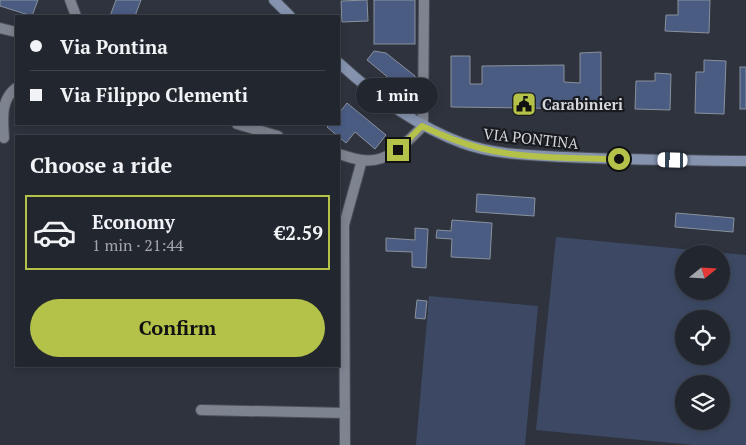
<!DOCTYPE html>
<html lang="en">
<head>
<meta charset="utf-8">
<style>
  :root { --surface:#22262e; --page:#2a2e36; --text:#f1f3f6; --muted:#a2a5aa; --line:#3f434a; --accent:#b5c249 }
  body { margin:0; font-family:"PT Serif",serif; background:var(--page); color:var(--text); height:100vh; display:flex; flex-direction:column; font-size:19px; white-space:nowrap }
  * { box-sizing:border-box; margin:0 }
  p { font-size:16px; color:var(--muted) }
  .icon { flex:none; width:28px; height:28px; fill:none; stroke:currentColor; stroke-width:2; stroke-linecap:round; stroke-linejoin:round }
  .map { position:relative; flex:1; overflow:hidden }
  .sheet { position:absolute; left:15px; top:135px; width:325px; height:232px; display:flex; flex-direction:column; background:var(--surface); border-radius:0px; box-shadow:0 2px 8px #0003,0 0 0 1px var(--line) }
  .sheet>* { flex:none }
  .guide { position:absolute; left:15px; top:15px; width:325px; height:110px; border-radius:0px; box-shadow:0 2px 8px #0003,0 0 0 1px var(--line); display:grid; align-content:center; height:110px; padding:0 15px; background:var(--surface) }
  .needle { width:32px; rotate:72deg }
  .fabs { position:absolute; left:675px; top:245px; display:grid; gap:10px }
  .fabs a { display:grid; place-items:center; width:55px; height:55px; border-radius:50%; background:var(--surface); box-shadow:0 2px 8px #0003,0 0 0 1px var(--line); font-size:25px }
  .end { position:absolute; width:22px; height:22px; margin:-11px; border:6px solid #b5c249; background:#111; box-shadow:0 0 0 2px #111 }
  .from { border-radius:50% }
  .bubble { position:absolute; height:35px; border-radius:18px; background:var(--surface); box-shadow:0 2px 8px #0003,0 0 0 1px var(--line); font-size:16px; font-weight:600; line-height:35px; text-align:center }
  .car { position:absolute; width:15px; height:30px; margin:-15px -8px; border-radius:6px; box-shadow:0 0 4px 1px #0007; background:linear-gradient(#fff 24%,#345 0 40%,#fff 0 76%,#345 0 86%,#fff 0) }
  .guide b { display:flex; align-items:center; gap:18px; height:48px; font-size:19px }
  .guide b+b { border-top:1px solid var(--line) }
  .guide i { width:12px; height:12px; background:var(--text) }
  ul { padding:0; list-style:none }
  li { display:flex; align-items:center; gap:15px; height:75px; margin:0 10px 8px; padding:0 5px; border:2px solid transparent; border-radius:0px }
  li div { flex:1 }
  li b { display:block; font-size:19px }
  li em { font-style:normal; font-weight:600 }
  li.selected { border-color:var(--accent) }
  li>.icon { width:45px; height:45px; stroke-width:1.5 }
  h2 { padding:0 15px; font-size:22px; line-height:60px }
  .primary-button { display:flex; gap:10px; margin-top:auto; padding:10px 15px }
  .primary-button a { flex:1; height:58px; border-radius:30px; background:var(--accent); color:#111; font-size:20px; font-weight:600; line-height:58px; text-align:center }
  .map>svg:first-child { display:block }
  .garden { fill:#3d4964; fill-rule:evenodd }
  .building { fill:#4a5c82; stroke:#8a919d }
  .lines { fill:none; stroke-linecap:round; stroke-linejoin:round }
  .lane-casing { stroke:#4b4f58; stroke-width:12 }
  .street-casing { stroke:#4b4f58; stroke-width:12 }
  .secondary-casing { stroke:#4b4f58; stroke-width:12 }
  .lane { stroke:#7d838f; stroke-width:10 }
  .street { stroke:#7d838f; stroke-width:10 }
  .secondary { stroke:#8593af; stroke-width:10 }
  .route { stroke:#b5c249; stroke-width:6 }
  .labels { text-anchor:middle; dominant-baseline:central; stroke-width:4.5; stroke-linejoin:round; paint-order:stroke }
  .poi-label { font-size:15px; font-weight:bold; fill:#d4d7de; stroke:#181a1f; text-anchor:start }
  .street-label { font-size:15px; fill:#d4d7de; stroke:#181a1f }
</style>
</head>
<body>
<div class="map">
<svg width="746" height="445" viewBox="0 0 746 445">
  <rect width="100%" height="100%" fill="#2e333d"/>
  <!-- garden -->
  <g class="garden">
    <path d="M556 237 746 255V445H693L536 430ZM684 254H721V291H684ZM684 319H721V356H684ZM684 384H721V421H684Z"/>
    <polygon points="429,296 538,306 525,445 416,445"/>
  </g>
  <!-- building -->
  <g class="building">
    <polygon points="0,0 38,0 32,16 0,6"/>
    <polygon points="116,0 141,0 135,16 110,16"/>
    <polygon points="367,0 368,21 342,22 341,1"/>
    <rect x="374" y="0" width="41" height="44"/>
    <polygon points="678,0 710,0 709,33 665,31 666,15 678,15"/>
    <polygon points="374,51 386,53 415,76 415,93 402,89 367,60"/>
    <polygon points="601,52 601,109 451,107 451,56 470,56 470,84 482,84 482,66 564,65 564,82 580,83 580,53"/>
    <polygon points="704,60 726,61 724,114 695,113 696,72 704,72"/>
    <rect x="740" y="67" width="6" height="42"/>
    <polygon points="655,73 671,74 670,110 635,109 636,81 655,81"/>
    <polygon points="347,103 386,135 375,149 355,132 346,143 327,127 330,124 339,124 339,113"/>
    <polygon points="477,194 535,198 534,216 476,212"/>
    <polygon points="676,213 734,218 733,232 675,227"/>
    <polygon points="452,220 492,223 490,259 451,257 452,239 436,238 437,230 451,231"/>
    <polygon points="415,228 428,229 426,268 412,267 412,252 386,251 386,238 415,240"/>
    <polygon points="417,300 427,301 425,319 415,318"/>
  </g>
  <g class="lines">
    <!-- lane casing -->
    <g class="lane-casing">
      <g id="lane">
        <polyline points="344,225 345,445"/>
        <polyline points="201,410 345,413"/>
      </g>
    </g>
    <!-- street casing -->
    <g class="street-casing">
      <g id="street">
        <polyline points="70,0 76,16"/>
        <polyline points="0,28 16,32"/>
        <polyline points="237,124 278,136"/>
        <path d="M4 138C3 120 0 100 16 88"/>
        <path d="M339 154C346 156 354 159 362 160 388 164 406 143 423 126L424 0"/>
        <polyline points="344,225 362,160"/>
      </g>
    </g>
    <!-- secondary casing -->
    <g class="secondary-casing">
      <g id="secondary">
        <polyline points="274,0 290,16"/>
        <path d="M339 63C375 96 416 126 462 143 495 155 530 155 564 157 624 160 685 160 746 161"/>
      </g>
    </g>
    <!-- lane -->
    <use href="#lane" class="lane"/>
    <!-- street -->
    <use href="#street" class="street"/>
    <!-- secondary -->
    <use href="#secondary" class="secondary"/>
  </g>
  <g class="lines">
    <!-- route -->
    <path class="route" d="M398 150 422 126C441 135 460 143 480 148 523 159 574 158 619 159"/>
  </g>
  <!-- icons -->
  <defs>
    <g id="civic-square" transform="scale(1.25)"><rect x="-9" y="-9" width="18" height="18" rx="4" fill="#b5c249" stroke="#181a1f"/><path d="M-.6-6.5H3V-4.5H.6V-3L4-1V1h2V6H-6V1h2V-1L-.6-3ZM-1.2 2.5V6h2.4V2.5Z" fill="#111"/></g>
  </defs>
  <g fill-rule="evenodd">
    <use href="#civic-square" x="524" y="104"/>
  </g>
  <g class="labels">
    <!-- poi labels -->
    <g class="poi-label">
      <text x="542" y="104">Carabinieri</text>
    </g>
    <!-- street labels -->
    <g class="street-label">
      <text transform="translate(531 138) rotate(6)">VIA PONTINA</text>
    </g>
  </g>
</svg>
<div class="fabs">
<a><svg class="needle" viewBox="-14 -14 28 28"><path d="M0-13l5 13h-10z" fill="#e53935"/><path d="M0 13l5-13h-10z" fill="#a2a5aa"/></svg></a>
<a><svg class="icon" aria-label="locate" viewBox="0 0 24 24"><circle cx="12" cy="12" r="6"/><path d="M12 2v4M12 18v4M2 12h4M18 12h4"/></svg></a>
<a><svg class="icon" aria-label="layers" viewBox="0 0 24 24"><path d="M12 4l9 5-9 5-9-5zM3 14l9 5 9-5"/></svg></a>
</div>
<i class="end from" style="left:619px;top:159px"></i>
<i class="end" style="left:398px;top:150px"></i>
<div class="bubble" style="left:356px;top:78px;width:82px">1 min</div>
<i class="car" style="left:673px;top:160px;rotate:271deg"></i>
<div class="guide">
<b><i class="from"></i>Via Pontina</b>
<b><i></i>Via Filippo Clementi</b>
</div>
<section class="sheet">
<h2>Choose a ride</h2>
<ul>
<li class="selected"><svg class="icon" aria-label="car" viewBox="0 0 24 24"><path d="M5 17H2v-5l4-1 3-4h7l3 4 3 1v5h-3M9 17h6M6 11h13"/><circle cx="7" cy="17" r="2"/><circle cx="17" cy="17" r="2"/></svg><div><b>Economy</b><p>1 min · 21:44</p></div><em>€2.59</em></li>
</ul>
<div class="primary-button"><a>Confirm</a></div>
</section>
</div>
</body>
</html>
